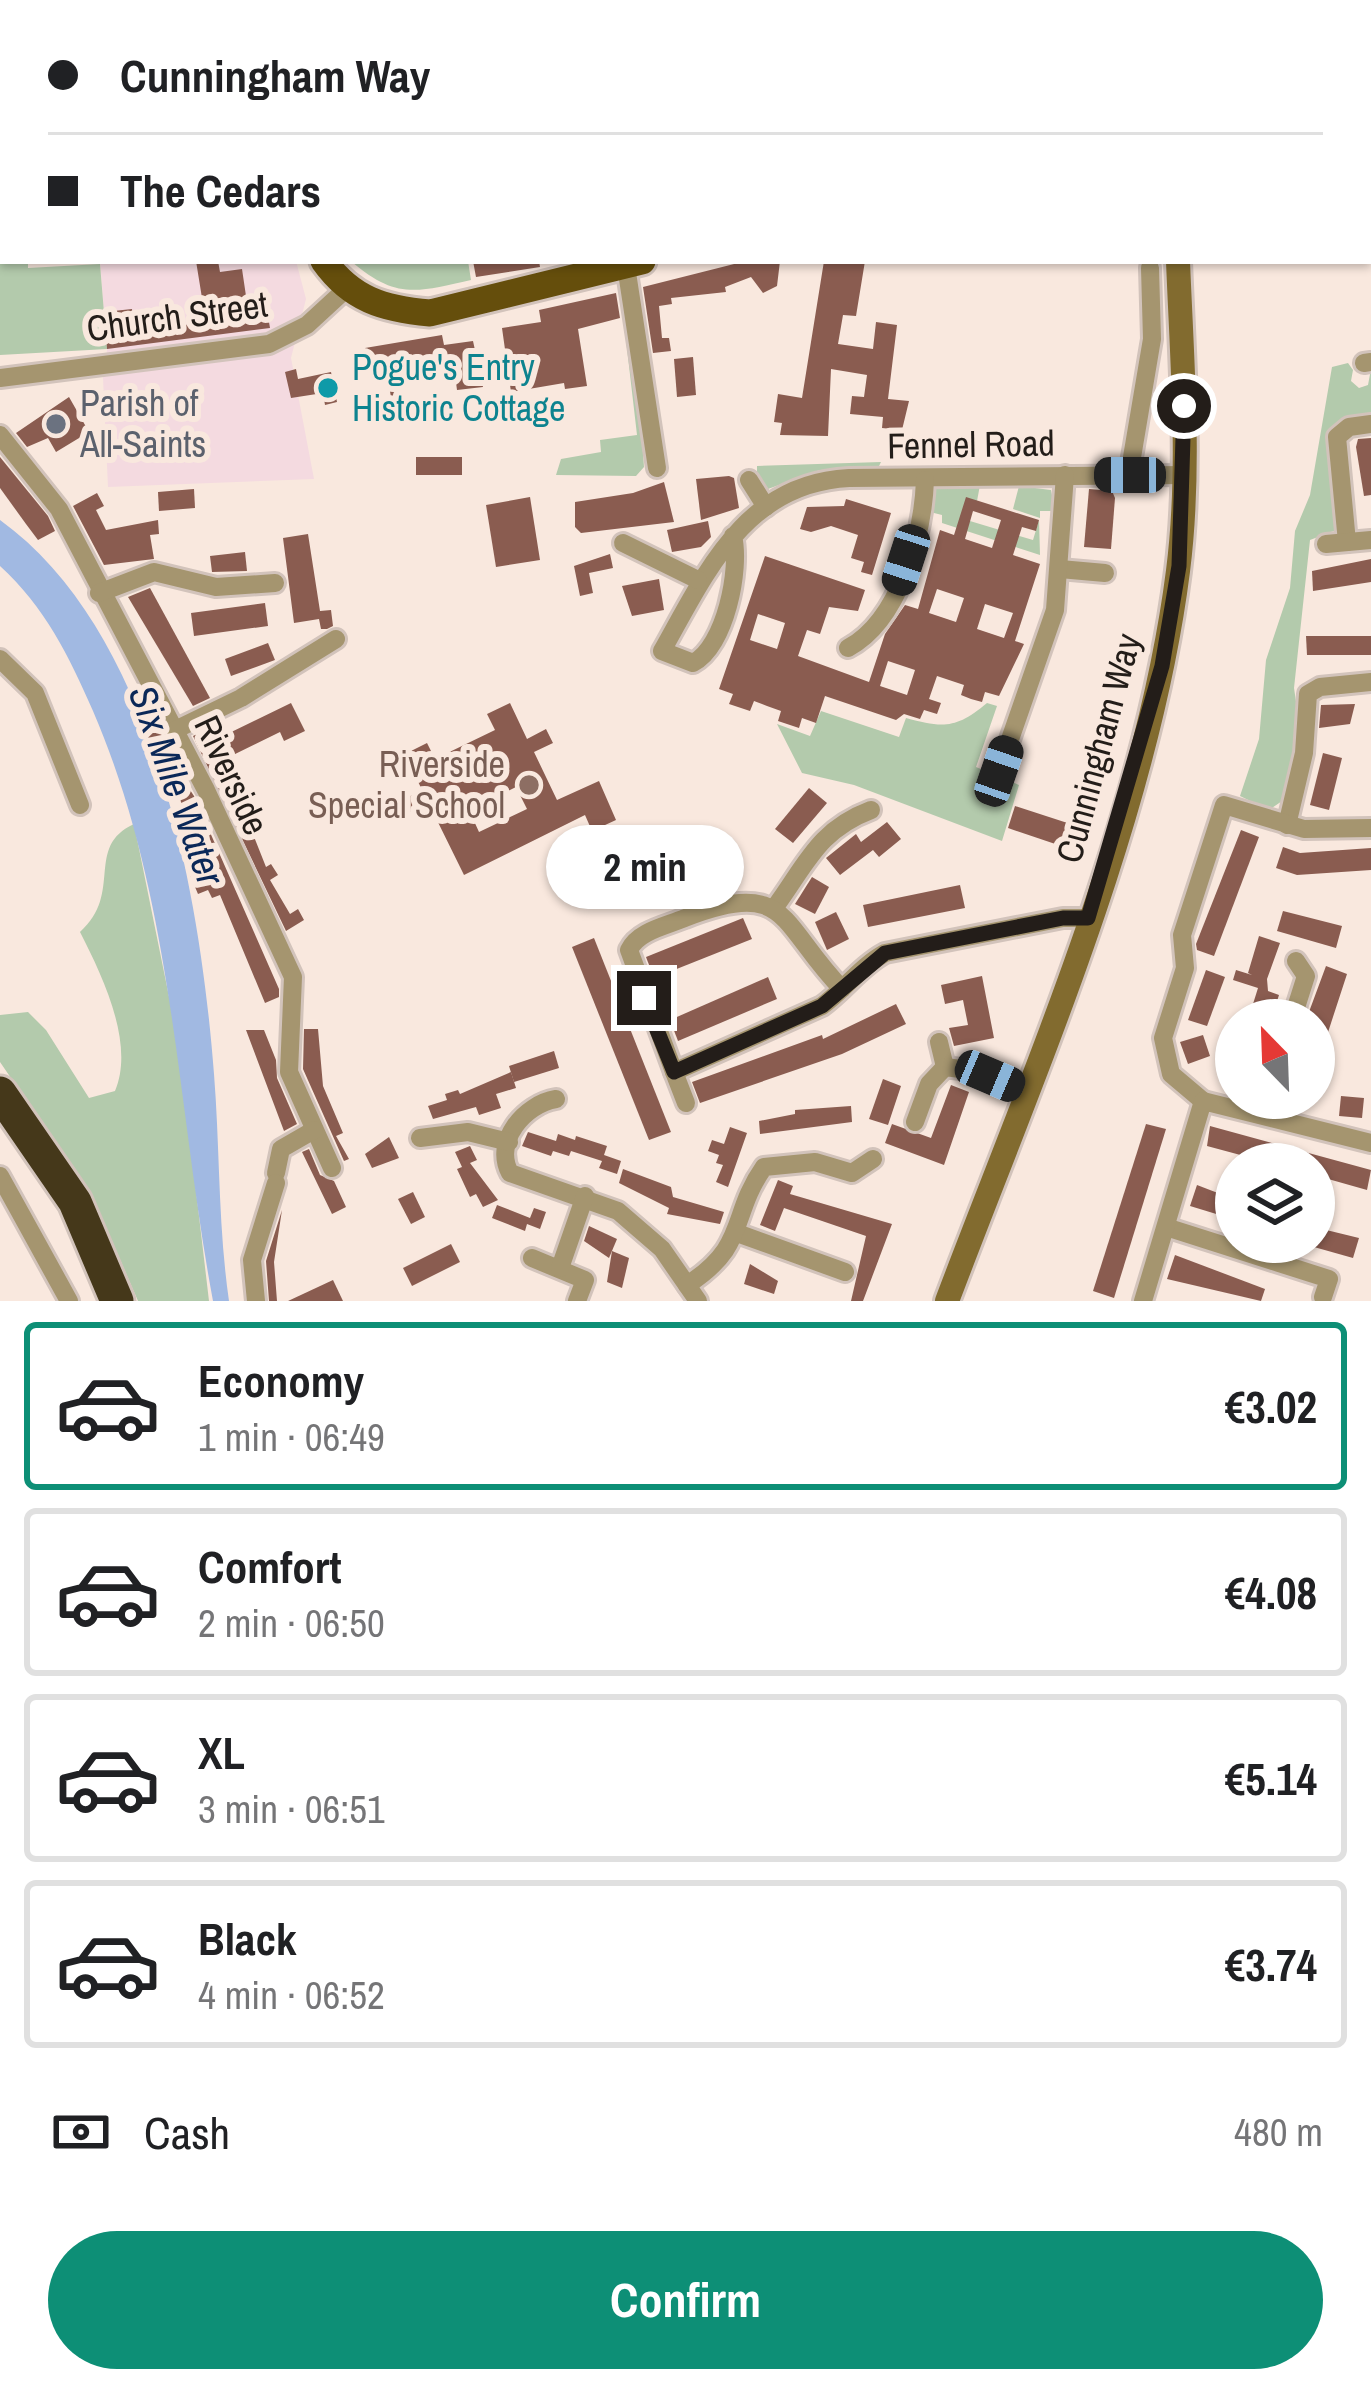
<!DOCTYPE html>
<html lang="en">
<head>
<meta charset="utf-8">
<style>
  :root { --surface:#fff; --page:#f6f6f6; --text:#202124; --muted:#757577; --line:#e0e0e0; --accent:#0d8f76 }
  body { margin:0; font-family:"Archivo Narrow",sans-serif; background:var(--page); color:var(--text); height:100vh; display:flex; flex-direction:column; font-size:45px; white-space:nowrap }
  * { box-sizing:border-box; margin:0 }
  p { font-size:39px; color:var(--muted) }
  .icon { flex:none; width:66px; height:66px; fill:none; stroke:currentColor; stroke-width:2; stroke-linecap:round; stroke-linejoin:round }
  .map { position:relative; height:1301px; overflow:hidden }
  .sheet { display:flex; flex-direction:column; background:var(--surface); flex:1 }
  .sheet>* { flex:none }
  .hud { position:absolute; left:0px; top:0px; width:1371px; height:264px; box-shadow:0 3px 9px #0004; display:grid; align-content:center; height:264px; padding:0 48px; background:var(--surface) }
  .needle { width:78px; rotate:337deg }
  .fabs { position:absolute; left:1215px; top:999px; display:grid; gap:24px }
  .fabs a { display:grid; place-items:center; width:120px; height:120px; border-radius:50%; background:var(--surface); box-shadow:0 3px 9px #0004; font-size:60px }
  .end { position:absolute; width:54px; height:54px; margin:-27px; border:15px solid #231d19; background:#fff; box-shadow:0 0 0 6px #fff }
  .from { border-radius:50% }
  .bubble { position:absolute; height:84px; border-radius:42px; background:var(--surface); box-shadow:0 3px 9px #0004; font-size:39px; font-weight:800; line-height:84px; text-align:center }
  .car { position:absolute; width:36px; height:72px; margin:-36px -18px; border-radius:15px; box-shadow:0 0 9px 3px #0007; background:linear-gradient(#222 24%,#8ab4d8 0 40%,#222 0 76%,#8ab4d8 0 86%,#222 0) }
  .hud b { display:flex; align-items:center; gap:42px; height:114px; font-size:45px }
  .hud b+b { border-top:3px solid var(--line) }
  .hud i { width:30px; height:30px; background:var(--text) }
  ul { padding:21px 0 0; list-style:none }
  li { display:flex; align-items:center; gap:36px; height:168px; margin:0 24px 18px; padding:0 24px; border:6px solid var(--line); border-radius:12px }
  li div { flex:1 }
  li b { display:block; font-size:45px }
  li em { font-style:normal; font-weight:800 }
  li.active { border-color:var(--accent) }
  li>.icon { width:108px; height:108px; stroke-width:1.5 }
  .pay { display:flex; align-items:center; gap:30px; height:132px; padding:0 48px; font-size:45px }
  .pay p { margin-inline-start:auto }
  .cta { display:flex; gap:24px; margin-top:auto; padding:24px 48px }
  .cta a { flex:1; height:138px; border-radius:72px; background:var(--accent); color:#fff; font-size:48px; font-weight:800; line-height:138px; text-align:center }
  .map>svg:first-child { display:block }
  .commercial { fill:#f4dae0 }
  .green { fill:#b3caac }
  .water { fill:#a1b9e2 }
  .building { fill:#8a5c50; fill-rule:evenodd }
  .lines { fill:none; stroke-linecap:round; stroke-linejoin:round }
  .street-casing { stroke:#d2c3bb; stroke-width:24 }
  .secondary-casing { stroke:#d2c3bb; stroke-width:30 }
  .primary-casing { stroke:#d2c3bb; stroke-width:33 }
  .highway-casing { stroke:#d2c3bb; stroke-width:39 }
  .street { stroke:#a5956f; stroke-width:18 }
  .secondary { stroke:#826b2f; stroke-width:24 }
  .primary { stroke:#654e0c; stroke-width:27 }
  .highway { stroke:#45381a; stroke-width:33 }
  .route { stroke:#231d19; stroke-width:15 }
  .culture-dot { fill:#0f9aa8; stroke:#f9e8de; stroke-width:4.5 }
  .worship-dot { fill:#6b7280; stroke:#f9e8de; stroke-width:4.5 }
  .education-dot { fill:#8d6e63; stroke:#f9e8de; stroke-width:4.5 }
  .labels { text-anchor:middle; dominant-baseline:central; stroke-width:12; stroke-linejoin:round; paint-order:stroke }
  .street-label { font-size:36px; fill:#231d19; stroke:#f9e8de }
  .culture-label { font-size:36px; fill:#0d838f; stroke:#f9e8de; text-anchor:start }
  .worship-label { font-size:36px; fill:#5b616d; stroke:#f9e8de; text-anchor:start }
  .education-label { font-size:36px; fill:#785e54; stroke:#f9e8de; text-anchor:end }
  .water-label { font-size:39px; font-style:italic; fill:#0b2858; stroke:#f9e8de }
</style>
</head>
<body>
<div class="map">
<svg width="1371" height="1301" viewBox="0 0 1371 1301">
  <rect width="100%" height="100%" fill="#f9e8de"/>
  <!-- commercial -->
  <g class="commercial">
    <polygon points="169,0 672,0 179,3"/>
    <polygon points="100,261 296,261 306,299 291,358 314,479 108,487 103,378 107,350"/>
  </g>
  <!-- green -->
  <g class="green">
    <polygon points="0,250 3,261 28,261 28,268 100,264 107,349 0,355"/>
    <path d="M351 261H468L471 280C417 292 396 300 351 261Z"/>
    <polygon points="626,340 636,354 644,467 636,476 556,475 561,459 601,452 600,440 637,435"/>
    <polygon points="1348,363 1353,370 1351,381 1359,388 1368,385 1371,369 1371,415 1341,420 1329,442 1339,529 1310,540 1294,688 1301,735 1285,799 1269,810 1240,796 1259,739 1266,660 1290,588 1295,531 1310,495 1332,367"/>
    <polygon points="881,462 878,468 820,470 768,489 757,484 757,466"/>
    <polygon points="980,485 977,501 960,518 1033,540 1039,520 1040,555 942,523 942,515 926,511 937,487"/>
    <polygon points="1019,486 1051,490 1055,511 1040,511 1040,518 1013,509"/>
    <path d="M987 703 997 706 976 767 1019 785 1002 841 854 785 802 773 777 724 810 736 821 711 899 737 906 718C943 728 956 729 987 703Z"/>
    <path d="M134 824 179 1046 209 1301H138L108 1232 69 1163 0 1062V1015L28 1012 46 1030 89 1098 115 1091C135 1044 103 977 80 932 124 893 84 847 134 824Z"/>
  </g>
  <!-- water -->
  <path class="water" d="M0 520C155 632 200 894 214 1074 220 1150 218 1225 229 1301H213C176 1103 174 899 93 711 69 656 45 607 0 566Z"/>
  <!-- building -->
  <g class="building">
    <polygon points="196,261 218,261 220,272 242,269 246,296 264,293 270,328 107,349 104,312 132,309 133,321 146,320 147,329 192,324 188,301 202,298"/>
    <polygon points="473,261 539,261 540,267 476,277"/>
    <polygon points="746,261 780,261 777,286 763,293 751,277 725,287 726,292 671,298 672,304 659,306 662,338 669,338 671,351 653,353 643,287"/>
    <polygon points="824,261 865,261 856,316 843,315 838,344 873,349 876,322 897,325 888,399 909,401 902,430 882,428 883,417 850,414 852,396 864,397 867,375 831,369 828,436 780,435 782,423 774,422 778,394 802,398"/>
    <polygon points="616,293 620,318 578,329 587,386 565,389 564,383 511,392 502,328 541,322 539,310"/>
    <polygon points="442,335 444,345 473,341 483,387 457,390 455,375 417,382 401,388 406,420 375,424 372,400 391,397 385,364 368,367 365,348"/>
    <polygon points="693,357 696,395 677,397 674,359"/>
    <polygon points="296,369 298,379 331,372 337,402 325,405 323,393 291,398 285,372"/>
    <polygon points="69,397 89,432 56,452 48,438 27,447 16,433"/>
    <polygon points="1371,438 1371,495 1364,496 1356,447 1358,439"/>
    <polygon points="0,457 48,516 55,531 38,540 26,524 0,488"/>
    <rect x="416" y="457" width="46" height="18"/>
    <polygon points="729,476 734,478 739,508 701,520 696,479"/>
    <polygon points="664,482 674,522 581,533 575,527 575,502 633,493"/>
    <polygon points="194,489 195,508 159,511 158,492"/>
    <polygon points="1089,489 1112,491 1115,498 1111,549 1084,547"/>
    <polygon points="97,493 104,506 96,510 106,530 158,520 159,534 150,535 154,559 104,565 73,506"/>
    <polygon points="530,497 540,560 496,567 486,505"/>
    <path d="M966 497 1039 520 1036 531 1022 527 1013 555 1040 564 1015 641 1024 644 999 696 985 692 982 702 971 699 961 695 964 685 937 676 929 699 941 703 937 714 924 710 920 719 904 714 896 720 825 696 816 723 802 718 799 728 778 721 781 711 767 706 754 701 750 711 729 704 733 694 719 689 765 556 865 590 858 611 829 607 820 634 807 630 798 656 869 682 885 634 905 605 918 609 940 530 954 535ZM973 511 1001 520 992 548 965 539ZM937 589 964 598 956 622 929 613ZM985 604 1013 613 1004 638 977 629ZM758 614 785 623 777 649 750 640ZM888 661 915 670 907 695 880 686Z"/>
    <polygon points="846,499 891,513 872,575 861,572 864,562 851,558 858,535 831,526 811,532 800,529 807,507 844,506"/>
    <polygon points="708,521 711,537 701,547 672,552 667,530"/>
    <polygon points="308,534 320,611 331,610 333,626 327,629 321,629 319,619 294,623 283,538"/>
    <polygon points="245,552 247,571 212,572 210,556"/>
    <polygon points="610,554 613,568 589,573 593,593 580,596 574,566"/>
    <polygon points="1371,559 1371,582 1313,591 1312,571"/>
    <polygon points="659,579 664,610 632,616 622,586"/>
    <polygon points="150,588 210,698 193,706 128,597"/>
    <polygon points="265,603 268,626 194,636 191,613"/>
    <polygon points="1306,636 1371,636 1371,655 1307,655"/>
    <polygon points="268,643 275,660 231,676 225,659"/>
    <polygon points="291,703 305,731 284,741 280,732 229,757 239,775 231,779 266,867 271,864 278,875 270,880 290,914 298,909 304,920 286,931 193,736 212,727 219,738"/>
    <path d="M510 703 527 739 546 729 553 743 534 752 557 800 599 781 616 820 592 831 585 815 464 875 428 802 410 812 404 799 422 790 405 754 427 743 435 759 495 730 487 714ZM516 787 527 809 479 832 469 810Z"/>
    <polygon points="1355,704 1350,724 1319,728 1321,705"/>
    <polygon points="153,718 172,755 161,761 141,724"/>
    <polygon points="1323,753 1342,758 1329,810 1310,805"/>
    <polygon points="171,761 194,796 279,989 279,997 265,1003 220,895 212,898 208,890 198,894 187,868 201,862 180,799 158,772"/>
    <polygon points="809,788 827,803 793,843 775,829"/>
    <polygon points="1015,806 1089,830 1082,853 1008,828"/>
    <polygon points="887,822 901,839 879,857 873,850 840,875 826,858 856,834 861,842"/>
    <polygon points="1241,830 1259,837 1214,956 1197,950 1196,944"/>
    <polygon points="1283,847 1300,853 1371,848 1371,870 1297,875 1276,868"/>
    <polygon points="812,877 829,887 815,914 795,904"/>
    <polygon points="960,885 965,908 868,927 863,905"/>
    <polygon points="1283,911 1342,926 1336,948 1277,931"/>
    <polygon points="836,912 849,939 827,950 815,922"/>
    <polygon points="743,918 752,939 654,978 646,957"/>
    <polygon points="1259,936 1280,943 1267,979 1268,991 1279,995 1271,1020 1248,1020 1258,988 1233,980 1236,970 1252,975 1248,973"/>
    <polygon points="594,938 671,1132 649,1140 572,947"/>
    <polygon points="1326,966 1347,974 1317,1066 1314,1020 1306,1020"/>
    <polygon points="1206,970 1225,977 1207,1026 1188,1020"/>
    <polygon points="982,976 994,1038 954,1046 949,1028 968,1025 963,1000 945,1004 941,985"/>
    <polygon points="768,977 777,999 678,1041 670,1020"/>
    <polygon points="896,1004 906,1024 842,1054 700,1103 692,1082 822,1035 823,1039"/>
    <polygon points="304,1029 318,1029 323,1086 343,1133 336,1136 349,1159 344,1161 303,1069"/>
    <polygon points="246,1030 264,1030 276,1060 277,1078 297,1124 284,1131"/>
    <polygon points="1203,1035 1210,1056 1188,1064 1180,1042"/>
    <polygon points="554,1051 559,1068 514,1082 509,1066"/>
    <polygon points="511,1072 516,1088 496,1094 501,1108 479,1115 476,1107 433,1119 428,1106 447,1100 445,1094 458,1090 460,1094"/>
    <polygon points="883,1079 901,1086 888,1125 869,1119"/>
    <polygon points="951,1085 969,1092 944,1165 885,1143 892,1124 931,1138"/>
    <polygon points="1341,1096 1364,1098 1362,1118 1339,1116"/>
    <polygon points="851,1106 852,1122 760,1134 759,1121 795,1114 795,1110"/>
    <polygon points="1146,1124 1166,1129 1114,1298 1093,1291"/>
    <polygon points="1210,1126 1371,1170 1367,1190 1314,1175 1314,1164 1274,1164 1207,1146"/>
    <polygon points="730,1127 747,1133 728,1187 716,1182 723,1165 716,1163 719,1155 708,1151 712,1140 724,1144"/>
    <polygon points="528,1132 556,1141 558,1134 575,1140 576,1136 607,1146 604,1155 621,1161 617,1174 599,1168 602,1161 571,1151 569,1156 553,1151 551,1156 522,1146"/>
    <polygon points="389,1137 399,1158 372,1168 365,1154"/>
    <polygon points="470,1146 477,1160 470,1163 498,1200 483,1207 476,1194 470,1197 457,1169 462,1167 455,1152"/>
    <polygon points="309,1149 320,1175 334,1181 346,1207 332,1214 302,1152"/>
    <polygon points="623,1169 671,1187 673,1197 724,1212 720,1224 667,1214 669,1208 619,1183"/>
    <polygon points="778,1180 793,1186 790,1194 892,1224 863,1301 851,1301 866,1236 784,1208 775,1231 760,1225"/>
    <polygon points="1197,1185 1236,1200 1236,1220 1190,1206"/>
    <polygon points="413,1192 425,1217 411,1224 398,1199"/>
    <polygon points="497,1205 530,1218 534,1208 546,1212 540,1229 527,1224 525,1231 492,1218"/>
    <polygon points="282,1210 274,1262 277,1301 269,1301 266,1261"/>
    <polygon points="589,1226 617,1239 609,1258 584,1241"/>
    <polygon points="1314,1227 1359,1238 1353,1258 1314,1247"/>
    <polygon points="451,1244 460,1262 412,1286 403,1268"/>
    <polygon points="612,1251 629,1258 622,1288 607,1282"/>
    <polygon points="1175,1255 1265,1289 1261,1301 1167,1279"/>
    <polygon points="750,1264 778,1281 774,1294 744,1284"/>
    <polygon points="333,1280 343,1301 288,1301"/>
  </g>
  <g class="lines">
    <!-- street casing -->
    <g class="street-casing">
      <g id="street">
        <polyline points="919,0 920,3"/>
        <polyline points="1368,97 1371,94"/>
        <polyline points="1368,233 1371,234"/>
        <polyline points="626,266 657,468"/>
        <polyline points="1364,363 1371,362"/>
        <polyline points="0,378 269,344 307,325 345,290"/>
        <polyline points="0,435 59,509 206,790 293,977 289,1072 332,1168"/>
        <polyline points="1129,475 1152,339 1150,268"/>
        <polyline points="749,480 766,507"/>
        <path d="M733 536C741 569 725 647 693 663L662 651C706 573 745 483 849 478L1184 475"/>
        <polyline points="1347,542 1337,437 1349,427 1371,424"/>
        <polyline points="623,543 698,580"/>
        <polyline points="1326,544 1371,540"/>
        <polyline points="1060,569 1105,573"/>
        <polyline points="99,593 154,572 216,587 275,583"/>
        <path d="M848 648C899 621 923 535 925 480"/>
        <polyline points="0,659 35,693 80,805"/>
        <polyline points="175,730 241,698 336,639"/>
        <polyline points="999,771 1055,610 1065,475"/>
        <polyline points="1287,825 1304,753 1308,694 1320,687 1371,682"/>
        <path d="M775 907C806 865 818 830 871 810"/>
        <path d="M842 989C779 924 789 877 685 918 666 926 638 931 629 950L674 1072 822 1006C844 990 861 966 885 953L1063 918H1087"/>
        <polyline points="1292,1020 1306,976 1296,961"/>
        <polyline points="939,1042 945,1067"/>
        <polyline points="674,1072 686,1103"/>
        <path d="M556 1099C525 1104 493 1141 510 1173L618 1211 662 1249 698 1301"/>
        <polyline points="1203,1101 1171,1074 1163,1038 1185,968 1182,935 1224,805 1304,829 1371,828"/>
        <polyline points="915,1122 929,1084 945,1067 976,1071 1026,1091"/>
        <polyline points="420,1138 468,1132 509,1142"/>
        <polyline points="276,1173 281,1149 314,1130"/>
        <polyline points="0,1176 69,1301"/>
        <polyline points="1166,1227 1329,1279 1323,1297"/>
        <polyline points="737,1233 845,1272"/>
        <polyline points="532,1258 585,1280 577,1301"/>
        <polyline points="560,1268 585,1196"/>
        <path d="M687 1285C749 1245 729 1217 764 1167L815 1162 852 1173 873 1159"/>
        <polyline points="256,1301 252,1260 276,1183"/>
        <polyline points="1143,1301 1203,1101 1371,1143"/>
      </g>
    </g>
    <!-- secondary casing -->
    <g class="secondary-casing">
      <g id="secondary">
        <polyline points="0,70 3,61"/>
        <path d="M947 1301C1034 1071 1147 815 1178 571 1191 469 1182 364 1178 261"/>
      </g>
    </g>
    <!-- primary casing -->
    <g class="primary-casing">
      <g id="primary">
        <polyline points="12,0 20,3"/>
        <polyline points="98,0 115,3"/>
        <polyline points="1368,19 1371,18"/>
        <path d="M324 261C351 299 383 309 430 313L642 261"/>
      </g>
    </g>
    <!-- highway casing -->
    <g class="highway-casing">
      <polyline id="highway" points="0,1093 75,1202 117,1301"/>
    </g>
    <!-- street -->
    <use href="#street" class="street"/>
    <!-- secondary -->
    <use href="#secondary" class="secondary"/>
    <!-- primary -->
    <use href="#primary" class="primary"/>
    <!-- highway -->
    <use href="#highway" class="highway"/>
  </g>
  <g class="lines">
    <!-- route -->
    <polyline class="route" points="644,998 674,1072 822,1006 885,953 1063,918 1088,918 1162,666 1179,566 1184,406"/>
  </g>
  <!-- markers -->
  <circle class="culture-dot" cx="328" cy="388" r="12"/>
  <circle class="worship-dot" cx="56" cy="424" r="12"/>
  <circle class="education-dot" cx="529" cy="785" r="12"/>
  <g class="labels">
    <!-- street labels -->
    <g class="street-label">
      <text transform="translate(177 316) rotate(-8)">Church Street</text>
      <text transform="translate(971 444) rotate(-1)">Fennel Road</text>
      <text transform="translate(1098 748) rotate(-75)">Cunningham Way</text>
      <text transform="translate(232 775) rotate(65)">Riverside</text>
    </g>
    <!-- culture labels -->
    <g class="culture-label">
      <text x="352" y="367">Pogue's Entry<tspan x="352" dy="41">Historic Cottage</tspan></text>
    </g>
    <!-- worship labels -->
    <g class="worship-label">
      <text x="80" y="403">Parish of<tspan x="80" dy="41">All-Saints</tspan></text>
    </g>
    <!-- education labels -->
    <g class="education-label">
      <text x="505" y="764">Riverside<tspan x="505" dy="41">Special School</tspan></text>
    </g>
    <!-- water labels -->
    <g class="water-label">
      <text transform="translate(177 785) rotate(70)">Six Mile Water</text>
    </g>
  </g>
</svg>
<div class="fabs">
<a><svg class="needle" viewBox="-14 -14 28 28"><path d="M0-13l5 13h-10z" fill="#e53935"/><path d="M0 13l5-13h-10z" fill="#757577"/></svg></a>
<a><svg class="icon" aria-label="layers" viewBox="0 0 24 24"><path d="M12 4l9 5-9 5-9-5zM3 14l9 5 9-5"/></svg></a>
</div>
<i class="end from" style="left:1184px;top:406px"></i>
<i class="end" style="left:644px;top:998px"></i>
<div class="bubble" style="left:546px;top:825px;width:198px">2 min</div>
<i class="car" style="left:1130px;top:475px;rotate:270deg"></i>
<i class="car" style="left:906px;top:560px;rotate:198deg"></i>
<i class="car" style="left:999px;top:771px;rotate:19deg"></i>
<i class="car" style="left:990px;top:1076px;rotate:113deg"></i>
<div class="hud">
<b><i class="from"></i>Cunningham Way</b>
<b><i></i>The Cedars</b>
</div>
</div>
<section class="sheet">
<ul>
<li class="active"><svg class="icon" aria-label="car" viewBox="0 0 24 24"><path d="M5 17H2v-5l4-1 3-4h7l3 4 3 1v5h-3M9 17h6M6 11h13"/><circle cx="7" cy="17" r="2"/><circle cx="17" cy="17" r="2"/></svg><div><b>Economy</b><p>1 min · 06:49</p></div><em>€3.02</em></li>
<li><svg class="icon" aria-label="car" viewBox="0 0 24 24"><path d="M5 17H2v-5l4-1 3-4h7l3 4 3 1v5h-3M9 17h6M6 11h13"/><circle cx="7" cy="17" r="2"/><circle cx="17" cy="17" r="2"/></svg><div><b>Comfort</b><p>2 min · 06:50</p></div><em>€4.08</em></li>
<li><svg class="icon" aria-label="car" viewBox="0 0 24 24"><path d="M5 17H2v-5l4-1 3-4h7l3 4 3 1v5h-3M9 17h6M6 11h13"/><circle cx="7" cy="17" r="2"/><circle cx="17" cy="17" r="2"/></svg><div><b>XL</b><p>3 min · 06:51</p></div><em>€5.14</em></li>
<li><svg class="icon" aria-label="car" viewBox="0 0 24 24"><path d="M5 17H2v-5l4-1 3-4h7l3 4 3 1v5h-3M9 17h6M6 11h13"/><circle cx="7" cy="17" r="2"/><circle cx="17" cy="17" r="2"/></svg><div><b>Black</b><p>4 min · 06:52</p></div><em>€3.74</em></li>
</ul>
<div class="pay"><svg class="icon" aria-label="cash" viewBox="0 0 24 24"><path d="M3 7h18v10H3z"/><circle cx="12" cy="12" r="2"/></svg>Cash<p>480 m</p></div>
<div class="cta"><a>Confirm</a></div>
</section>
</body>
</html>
